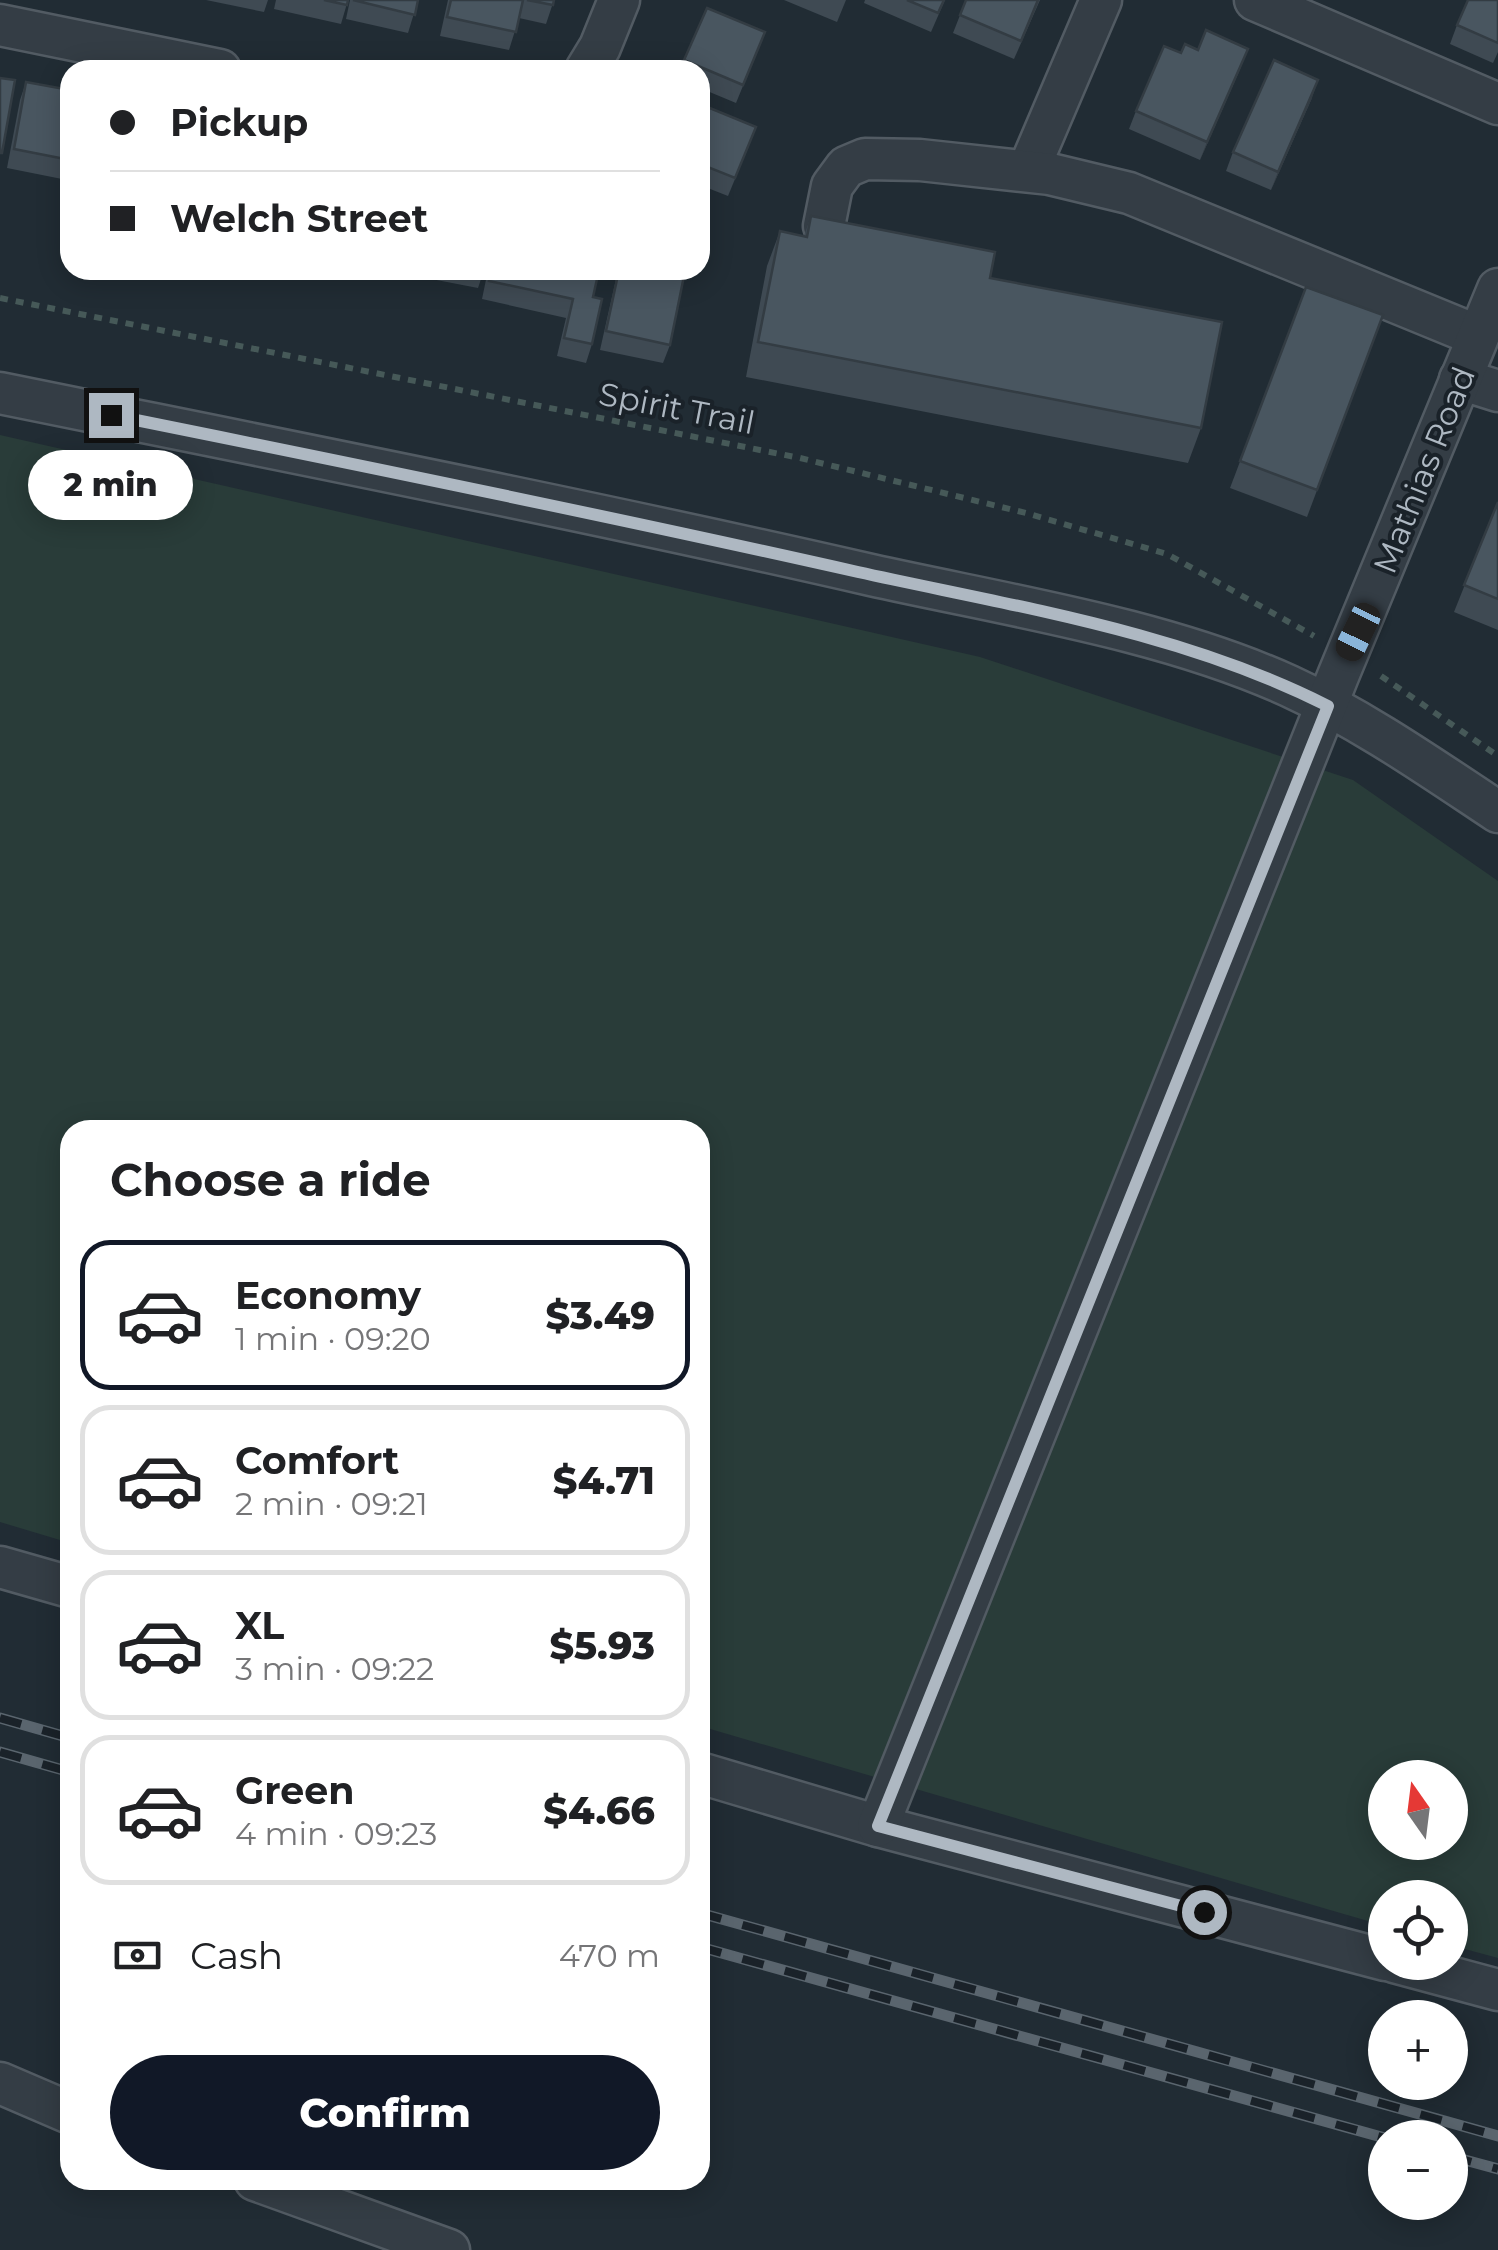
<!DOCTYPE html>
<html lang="en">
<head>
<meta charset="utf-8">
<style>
  :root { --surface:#fff; --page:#f6f6f6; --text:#202124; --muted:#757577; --line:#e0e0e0; --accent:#111827 }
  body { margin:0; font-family:Montserrat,sans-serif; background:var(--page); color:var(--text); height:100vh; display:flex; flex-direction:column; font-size:38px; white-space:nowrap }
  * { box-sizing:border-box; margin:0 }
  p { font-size:32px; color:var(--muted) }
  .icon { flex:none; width:55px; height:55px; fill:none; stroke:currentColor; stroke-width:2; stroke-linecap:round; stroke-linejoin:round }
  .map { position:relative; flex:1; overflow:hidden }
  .panel { position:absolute; left:60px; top:1120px; width:650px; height:1070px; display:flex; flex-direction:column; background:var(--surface); border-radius:30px; box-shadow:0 5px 25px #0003 }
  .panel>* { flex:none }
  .banner { position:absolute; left:60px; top:60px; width:650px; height:220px; border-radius:30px; box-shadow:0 5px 25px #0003; display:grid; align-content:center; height:220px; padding:0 50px; background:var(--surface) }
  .needle { width:65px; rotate:346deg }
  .fabs { position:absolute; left:1368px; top:1760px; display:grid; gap:20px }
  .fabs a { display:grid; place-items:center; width:100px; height:100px; border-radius:50%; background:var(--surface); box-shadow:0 5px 25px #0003; font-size:50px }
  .end { position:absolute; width:45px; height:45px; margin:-22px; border:12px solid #aeb8c2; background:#111; box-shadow:0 0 0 5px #111 }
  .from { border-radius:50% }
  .bubble { position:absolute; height:70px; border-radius:35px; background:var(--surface); box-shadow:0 5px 25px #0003; font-size:32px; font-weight:800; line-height:70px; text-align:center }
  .car { position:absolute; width:30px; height:60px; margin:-30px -15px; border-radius:12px; box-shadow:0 0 8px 2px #0007; background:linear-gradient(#222 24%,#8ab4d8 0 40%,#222 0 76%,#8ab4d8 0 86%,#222 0) }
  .banner b { display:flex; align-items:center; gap:35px; height:95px; font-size:38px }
  .banner b+b { border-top:2px solid var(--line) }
  .banner i { width:25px; height:25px; background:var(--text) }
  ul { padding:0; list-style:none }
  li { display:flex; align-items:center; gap:30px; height:150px; margin:0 20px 15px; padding:0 30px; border:5px solid var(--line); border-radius:30px }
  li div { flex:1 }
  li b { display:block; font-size:38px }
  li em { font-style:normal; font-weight:800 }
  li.current { border-color:var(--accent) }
  li>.icon { width:90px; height:90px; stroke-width:1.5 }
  h2 { padding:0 50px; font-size:45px; line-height:120px }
  .pay { display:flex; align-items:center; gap:25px; height:110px; padding:0 50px; font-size:38px }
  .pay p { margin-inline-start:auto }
  .button { display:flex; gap:20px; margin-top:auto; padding:20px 50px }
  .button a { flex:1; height:115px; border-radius:60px; background:var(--accent); color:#fff; font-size:40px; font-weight:800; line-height:115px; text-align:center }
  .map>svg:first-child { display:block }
  .green { fill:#293c39; fill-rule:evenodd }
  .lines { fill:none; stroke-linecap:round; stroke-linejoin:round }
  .minor-casing { stroke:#525b63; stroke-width:45 }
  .path { stroke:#465958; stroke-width:6; stroke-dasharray:8 8; stroke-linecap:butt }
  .minor { stroke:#343d45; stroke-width:40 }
  .rail-casing { stroke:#5a656e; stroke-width:11 }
  .rail { stroke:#1a2229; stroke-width:8; stroke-dasharray:22; stroke-linecap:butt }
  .wall { fill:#3f4a53 }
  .shaded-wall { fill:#333c43 }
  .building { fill:#495660; stroke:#333c43; stroke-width:2.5 }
  .route { stroke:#aeb8c2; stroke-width:12 }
  .labels { text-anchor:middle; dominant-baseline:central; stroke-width:8; stroke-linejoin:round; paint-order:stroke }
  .street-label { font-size:32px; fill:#aeb8c2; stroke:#1a2229 }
</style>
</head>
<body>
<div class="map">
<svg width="1498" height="2250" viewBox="0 0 1498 2250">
  <rect width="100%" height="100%" fill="#212c34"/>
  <!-- green -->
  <path class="green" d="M0 435 980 657 1353 780 1498 881V1958L1450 1945V1898H1385V1926L700 1726V1130H70V1543L0 1522ZM1385 1778H1450V1842H1385Z"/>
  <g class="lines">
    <!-- minor casing -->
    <g class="minor-casing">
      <g id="minor">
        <polyline points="1255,0 1498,104"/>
        <polyline points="0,25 220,70"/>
        <polyline points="586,70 600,47 619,0"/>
        <polyline points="1028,171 1101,0"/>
        <polyline points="824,226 832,186 846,167 865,159 920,160 1050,174 1129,193 1478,336"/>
        <polyline points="1460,379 1498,391"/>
        <path d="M0 393C291 452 582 509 871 575 1006 605 1164 629 1289 686 1363 720 1430 767 1498 812"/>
        <polyline points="0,1567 70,1587"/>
        <polyline points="700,1773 878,1826 1385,1960"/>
        <polyline points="878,1826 1338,676 1498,289"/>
        <polyline points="1394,1962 1498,1990"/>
        <polyline points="0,2083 70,2113"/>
        <polyline points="255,2180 449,2250"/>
      </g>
    </g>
    <!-- path -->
    <g class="path">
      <polyline points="0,298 800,458 1026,513 1167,554 1314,636"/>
      <polyline points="1381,676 1498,756"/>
    </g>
    <!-- minor -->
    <use href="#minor" class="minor"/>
    <!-- rail casing -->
    <g class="rail-casing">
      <g id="rail">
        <polyline points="0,1718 70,1738"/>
        <polyline points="0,1752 70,1772"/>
        <polyline points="700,1913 1498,2136"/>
        <polyline points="700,1947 1385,2138"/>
        <polyline points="1450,2156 1498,2169"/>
      </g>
    </g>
    <!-- rail -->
    <use href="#rail" class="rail"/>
  </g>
  <!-- wall -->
  <g class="wall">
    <polygon points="206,0 268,0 264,12"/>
    <polygon points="276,0 348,0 341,24 274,9"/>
    <polygon points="350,0 418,0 408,33 346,19"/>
    <polygon points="448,0 554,0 546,24 519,18 509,50 440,36"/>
    <polygon points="784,0 846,0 837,22"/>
    <polygon points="865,0 945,0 931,32 864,3"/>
    <polygon points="966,0 1040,0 1014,59 953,33"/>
    <polygon points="1498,0 1498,52 1493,63 1450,44 1457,25"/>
    <polygon points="707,8 765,32 736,103 700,88 700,70 681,70"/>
    <polygon points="1181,53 1241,67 1200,160 1129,129 1136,111"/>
    <polygon points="26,82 70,90 70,172 67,180 7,168 20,100"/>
    <polygon points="1312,98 1271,190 1226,171 1233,152"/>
    <polygon points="700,104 749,145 728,196 700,185"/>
    <polygon points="70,199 70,227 64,226"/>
    <polygon points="811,216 990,278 1201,428 1188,463 746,377 767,266 780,231 804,236"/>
    <polygon points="423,270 484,270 478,288 421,277"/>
    <polygon points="488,270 599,270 593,297 592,344 586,363 557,356 566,318 482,299"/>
    <polygon points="618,270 679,270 670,345 663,363 600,350"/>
    <polygon points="1306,287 1383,315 1307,517 1230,488"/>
    <polygon points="1498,502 1498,630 1454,612"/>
  </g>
  <!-- shaded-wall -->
  <g class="shaded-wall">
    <polygon points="1248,49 1241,67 1200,160 1207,142"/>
    <polygon points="1318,80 1312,98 1271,190 1278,172"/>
  </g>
  <!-- building -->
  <g class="building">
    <polygon points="324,0 348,0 347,5"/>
    <polygon points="353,0 418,0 415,15"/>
    <polygon points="451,0 523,0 516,32 447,17"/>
    <polygon points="527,0 554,0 553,5"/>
    <polygon points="907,0 944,0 938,13"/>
    <polygon points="966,0 1038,0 1021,41 960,15"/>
    <polygon points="1468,0 1498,0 1498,43 1457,25"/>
    <polygon points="707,8 765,32 743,85 684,60"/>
    <polygon points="1206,30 1248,49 1207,142 1136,111 1164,46 1181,53 1185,44 1198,50"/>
    <polygon points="1274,60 1318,80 1278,172 1233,152"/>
    <polygon points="0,78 15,80 2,153 0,153"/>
    <polygon points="26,82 70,90 70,160 14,149"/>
    <polygon points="700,104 756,127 735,178 700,164"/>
    <polygon points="811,216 995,252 990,278 1222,322 1201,428 758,342 780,231 807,237"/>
    <polygon points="491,270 599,270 593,297 602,299 592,344 564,338 573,299 489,281"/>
    <polygon points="619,270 685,271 670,345 606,331"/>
    <polygon points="1306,287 1383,315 1317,490 1240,461"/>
    <polygon points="1498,502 1498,599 1464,585"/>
  </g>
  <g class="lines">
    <!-- route -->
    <path class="route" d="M111 415C360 465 609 516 858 572 1017 607 1182 632 1328 706L878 1826 1204 1912"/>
  </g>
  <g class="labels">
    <!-- street labels -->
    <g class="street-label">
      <text transform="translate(677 408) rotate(11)">Spirit Trail</text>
      <text transform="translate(1424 470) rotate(-68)">Mathias Road</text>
    </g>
  </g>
</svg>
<div class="fabs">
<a><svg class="needle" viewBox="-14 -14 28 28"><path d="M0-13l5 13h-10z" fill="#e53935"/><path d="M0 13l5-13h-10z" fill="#757577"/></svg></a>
<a><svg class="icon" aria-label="locate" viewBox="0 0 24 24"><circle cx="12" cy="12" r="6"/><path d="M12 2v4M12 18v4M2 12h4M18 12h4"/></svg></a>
<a>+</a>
<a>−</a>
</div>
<i class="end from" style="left:1204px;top:1912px"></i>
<i class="end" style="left:111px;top:415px"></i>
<div class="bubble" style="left:28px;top:450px;width:165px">2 min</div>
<i class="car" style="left:1358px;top:632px;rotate:206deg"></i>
<div class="banner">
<b><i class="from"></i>Pickup</b>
<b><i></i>Welch Street</b>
</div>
<section class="panel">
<h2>Choose a ride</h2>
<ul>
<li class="current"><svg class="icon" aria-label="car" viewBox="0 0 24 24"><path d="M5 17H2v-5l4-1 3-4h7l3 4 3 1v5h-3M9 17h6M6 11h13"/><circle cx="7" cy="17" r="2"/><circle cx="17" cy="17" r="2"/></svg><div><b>Economy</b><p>1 min · 09:20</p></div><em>$3.49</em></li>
<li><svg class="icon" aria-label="car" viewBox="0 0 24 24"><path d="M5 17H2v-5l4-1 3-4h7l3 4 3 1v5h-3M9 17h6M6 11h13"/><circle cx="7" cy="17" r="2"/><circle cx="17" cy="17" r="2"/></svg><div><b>Comfort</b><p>2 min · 09:21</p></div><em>$4.71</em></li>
<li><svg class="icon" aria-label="car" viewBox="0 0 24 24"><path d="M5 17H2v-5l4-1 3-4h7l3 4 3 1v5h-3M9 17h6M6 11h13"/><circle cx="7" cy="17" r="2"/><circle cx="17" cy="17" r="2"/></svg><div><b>XL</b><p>3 min · 09:22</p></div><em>$5.93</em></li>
<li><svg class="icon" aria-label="car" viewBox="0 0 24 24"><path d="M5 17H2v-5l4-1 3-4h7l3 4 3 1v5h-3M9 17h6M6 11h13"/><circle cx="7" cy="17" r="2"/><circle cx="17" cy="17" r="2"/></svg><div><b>Green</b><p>4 min · 09:23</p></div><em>$4.66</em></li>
</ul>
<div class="pay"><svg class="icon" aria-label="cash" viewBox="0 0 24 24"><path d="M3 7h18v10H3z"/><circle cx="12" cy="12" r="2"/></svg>Cash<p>470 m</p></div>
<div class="button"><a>Confirm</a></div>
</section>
</div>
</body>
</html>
